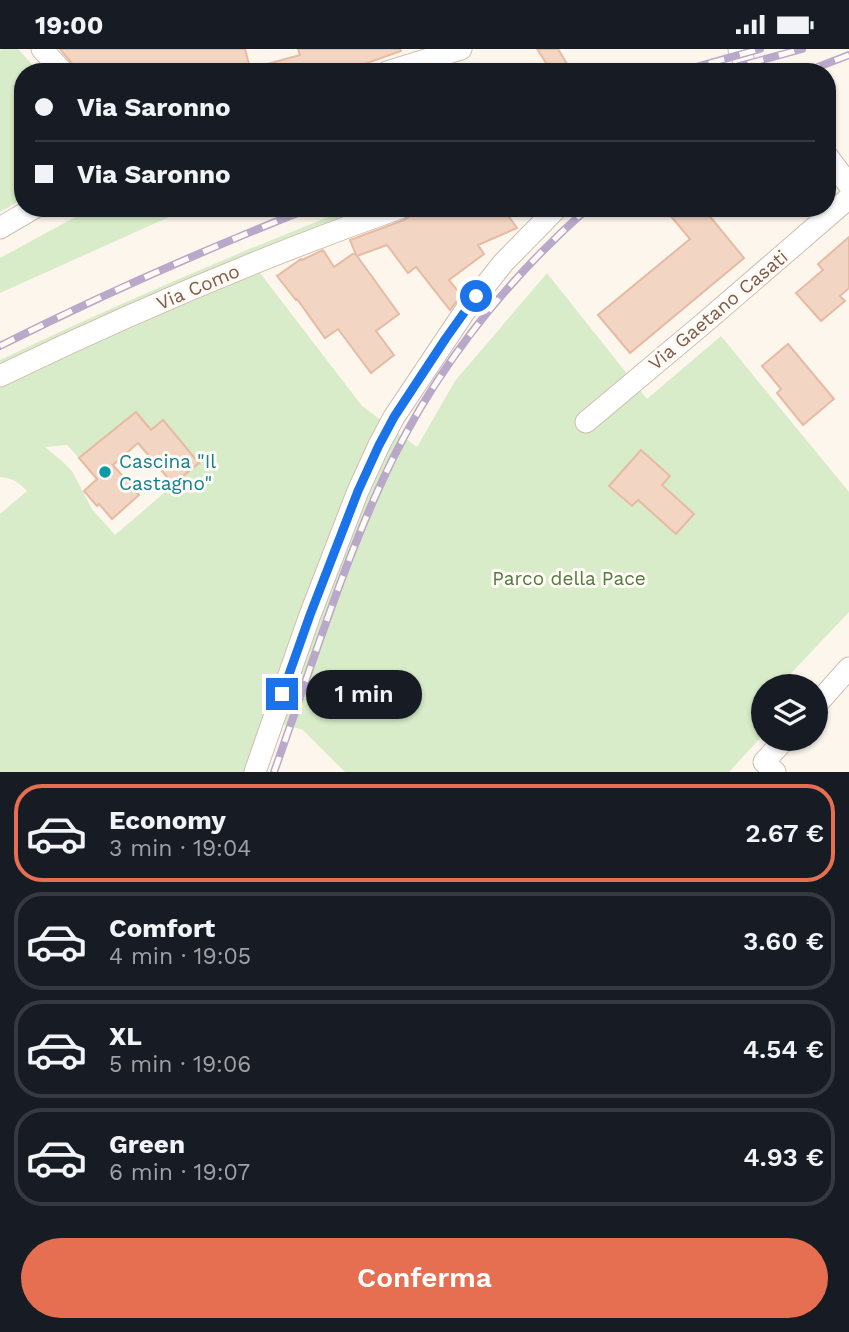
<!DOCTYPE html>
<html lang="it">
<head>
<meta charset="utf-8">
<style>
  :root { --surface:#171b24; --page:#20242c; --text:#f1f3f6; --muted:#9ea1a6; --line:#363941; --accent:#e76f51 }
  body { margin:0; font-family:"Work Sans",sans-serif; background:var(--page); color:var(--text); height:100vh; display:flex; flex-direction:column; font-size:26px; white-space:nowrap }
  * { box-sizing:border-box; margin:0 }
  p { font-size:23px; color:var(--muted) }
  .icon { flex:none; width:38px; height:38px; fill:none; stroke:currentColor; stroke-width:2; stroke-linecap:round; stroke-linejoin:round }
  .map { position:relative; height:723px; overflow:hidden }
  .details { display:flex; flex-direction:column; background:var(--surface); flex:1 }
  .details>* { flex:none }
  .top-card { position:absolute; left:14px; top:14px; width:822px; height:154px; border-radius:28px; box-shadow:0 2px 5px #0004; display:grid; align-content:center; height:154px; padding:0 21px; background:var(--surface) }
  .tools { position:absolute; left:751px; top:625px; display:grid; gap:14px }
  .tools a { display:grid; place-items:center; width:77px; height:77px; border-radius:50%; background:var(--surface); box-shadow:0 2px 5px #0004; font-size:35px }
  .end { position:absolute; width:32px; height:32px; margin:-16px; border:9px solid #1a73e8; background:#fff; box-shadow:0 0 0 4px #fff }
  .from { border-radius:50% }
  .bubble { position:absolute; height:49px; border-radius:24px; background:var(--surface); box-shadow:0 2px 5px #0004; font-size:23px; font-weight:600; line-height:49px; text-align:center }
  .top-card b { display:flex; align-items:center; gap:24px; height:66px; font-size:26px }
  .top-card b+b { border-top:2px solid var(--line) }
  .top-card i { width:18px; height:18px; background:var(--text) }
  ul { padding:12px 0 0; list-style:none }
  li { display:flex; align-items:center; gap:21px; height:98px; margin:0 14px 10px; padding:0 7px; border:4px solid var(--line); border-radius:28px }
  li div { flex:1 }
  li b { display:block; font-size:26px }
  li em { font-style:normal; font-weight:600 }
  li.current { border-color:var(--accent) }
  li>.icon { width:63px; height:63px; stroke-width:1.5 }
  .primary-button { display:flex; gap:14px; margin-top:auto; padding:14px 21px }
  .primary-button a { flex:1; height:80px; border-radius:42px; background:var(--accent); color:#fff; font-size:28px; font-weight:600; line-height:80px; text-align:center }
  .status { display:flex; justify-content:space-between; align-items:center; height:49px; padding:0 35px; background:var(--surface); direction:ltr }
  .status svg { height:19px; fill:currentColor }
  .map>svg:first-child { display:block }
  .green { fill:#d8ecc9; fill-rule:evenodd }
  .building { fill:#f3d5c3; stroke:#e6bba3; stroke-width:2 }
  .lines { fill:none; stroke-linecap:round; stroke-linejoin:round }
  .minor-casing { stroke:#d1beb0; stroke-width:23 }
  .minor { stroke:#fff; stroke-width:21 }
  .rail-casing { stroke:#b9a8c9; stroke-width:8 }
  .rail { stroke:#fffaf3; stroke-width:5; stroke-dasharray:16; stroke-linecap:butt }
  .route { stroke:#1a73e8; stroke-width:9 }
  .culture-dot { fill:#0f9aa8; stroke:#fffaf3; stroke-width:2.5 }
  .labels { text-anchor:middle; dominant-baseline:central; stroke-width:6; stroke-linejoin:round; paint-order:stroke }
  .street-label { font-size:19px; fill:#7a5c4d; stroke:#fffaf3 }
  .culture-label { font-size:19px; fill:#0d838f; stroke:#fffaf3; text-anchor:start }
  .park-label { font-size:19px; fill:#537a41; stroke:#fffaf3 }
</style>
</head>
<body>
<div class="status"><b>19:00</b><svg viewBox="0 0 49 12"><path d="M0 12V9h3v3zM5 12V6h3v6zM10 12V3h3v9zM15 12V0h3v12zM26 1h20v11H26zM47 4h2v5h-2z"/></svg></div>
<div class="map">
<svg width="849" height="723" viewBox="0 0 849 723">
  <rect width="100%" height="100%" fill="#fdf6ec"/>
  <!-- green -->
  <g class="green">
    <polygon points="2,0 18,0 39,23 23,23 23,89 21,91 23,93 23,150 0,163 0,1"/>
    <polygon points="92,159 189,159 0,244 0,209"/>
    <path d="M351 159H378L0 322V311C115 256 232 206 351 159Z"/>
    <path d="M257 220 362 357 417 398 455 332 547 224 647 350 721 287 849 443V563L779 637H763V686L729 723H345L303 681 267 670 246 723H0V465L27 442C19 433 12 429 0 428V333ZM137 364 151 381 163 371 199 414 115 486 92 460 72 422 63 413 45 398 67 396 79 409Z"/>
  </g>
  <!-- building -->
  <g class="building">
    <polygon points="60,0 245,0 251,23 79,23"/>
    <polygon points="298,0 400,0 401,2 342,23 256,23 256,18 300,6"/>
    <polygon points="537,0 558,0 572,23 552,23"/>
    <polygon points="432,159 503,159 517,179 478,196 484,205 449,231 461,246 450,261 416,218 408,224 387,196 357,207 399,265 376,282 394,306 371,324 338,280 325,289 297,250 296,251 277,227 301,210 302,211 323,201 334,218 354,204 356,206 350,191 404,171 410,167"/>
    <polygon points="664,159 703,159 744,209 630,304 598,266 690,190"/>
    <polygon points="849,188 849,239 840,247 845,252 821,272 796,244 823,221 818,215"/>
    <polygon points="788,295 834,350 803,376 777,344 781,340 762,317"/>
    <polygon points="136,363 151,381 163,371 199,414 173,435 138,394 113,416 139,446 112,470 99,455 97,457 84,442 97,430 79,409"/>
    <polygon points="641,401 670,427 662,436 694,465 676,485 638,451 632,457 609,437"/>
  </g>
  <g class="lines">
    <!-- minor casing -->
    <g class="minor-casing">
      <g id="minor">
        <polyline points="42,0 63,23"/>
        <polyline points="739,0 748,23"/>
        <polyline points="387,23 461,0"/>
        <polyline points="828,108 849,136"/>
        <polyline points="0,179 34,159"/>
        <path d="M0 327C130 264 264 207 400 159"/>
        <polyline points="586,373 704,274 849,149"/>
        <polyline points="816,656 849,619"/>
        <polyline points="255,723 310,566 358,442 379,396 394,368 465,262 504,213 557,159"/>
        <polyline points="775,723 764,713 785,690"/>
      </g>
    </g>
    <!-- minor -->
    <use href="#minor" class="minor"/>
    <!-- rail casing -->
    <g class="rail-casing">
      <g id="rail">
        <polyline points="678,23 760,0"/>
        <polyline points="717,23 802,0"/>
        <polyline points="805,23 849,6"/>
        <path d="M0 297C101 246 204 201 310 159"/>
        <path d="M274 723C308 628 338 530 379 439 427 331 500 237 588 159"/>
      </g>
    </g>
    <!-- rail -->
    <use href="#rail" class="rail"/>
  </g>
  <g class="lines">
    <!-- route -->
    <polyline class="route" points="282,645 310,566 358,442 379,396 394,368 446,289 476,247"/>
  </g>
  <!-- markers -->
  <circle class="culture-dot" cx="105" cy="423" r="7"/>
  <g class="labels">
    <!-- street labels -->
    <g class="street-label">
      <text transform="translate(198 238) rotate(-23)">Via Como</text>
      <text transform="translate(718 261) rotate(-40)">Via Gaetano Casati</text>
    </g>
    <!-- culture labels -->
    <g class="culture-label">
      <text x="119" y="412">Cascina "Il<tspan x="119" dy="22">Castagno"</tspan></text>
    </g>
    <!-- park labels -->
    <g class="park-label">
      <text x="569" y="529">Parco della Pace</text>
    </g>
  </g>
</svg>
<div class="tools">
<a><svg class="icon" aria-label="layers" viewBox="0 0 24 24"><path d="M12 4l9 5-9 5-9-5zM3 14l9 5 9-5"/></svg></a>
</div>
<i class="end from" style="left:476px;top:247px"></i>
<i class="end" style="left:282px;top:645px"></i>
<div class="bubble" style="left:306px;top:621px;width:116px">1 min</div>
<div class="top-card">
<b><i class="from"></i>Via Saronno</b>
<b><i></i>Via Saronno</b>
</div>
</div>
<section class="details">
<ul>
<li class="current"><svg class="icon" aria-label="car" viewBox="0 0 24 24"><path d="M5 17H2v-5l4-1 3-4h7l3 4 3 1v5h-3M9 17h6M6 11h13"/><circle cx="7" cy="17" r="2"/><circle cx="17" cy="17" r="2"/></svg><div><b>Economy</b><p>3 min · 19:04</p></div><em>2.67 €</em></li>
<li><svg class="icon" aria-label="car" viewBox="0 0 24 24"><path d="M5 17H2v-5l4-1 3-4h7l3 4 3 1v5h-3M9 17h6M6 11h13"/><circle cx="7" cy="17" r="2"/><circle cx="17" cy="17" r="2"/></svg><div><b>Comfort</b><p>4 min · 19:05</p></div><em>3.60 €</em></li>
<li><svg class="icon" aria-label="car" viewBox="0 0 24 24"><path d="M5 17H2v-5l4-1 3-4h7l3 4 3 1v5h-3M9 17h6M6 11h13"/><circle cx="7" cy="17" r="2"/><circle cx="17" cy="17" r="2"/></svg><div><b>XL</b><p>5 min · 19:06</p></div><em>4.54 €</em></li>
<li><svg class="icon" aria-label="car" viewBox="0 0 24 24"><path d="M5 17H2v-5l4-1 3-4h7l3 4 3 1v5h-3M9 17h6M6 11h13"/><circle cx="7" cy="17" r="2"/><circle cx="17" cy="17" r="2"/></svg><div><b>Green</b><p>6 min · 19:07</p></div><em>4.93 €</em></li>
</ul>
<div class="primary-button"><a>Conferma</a></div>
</section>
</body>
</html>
